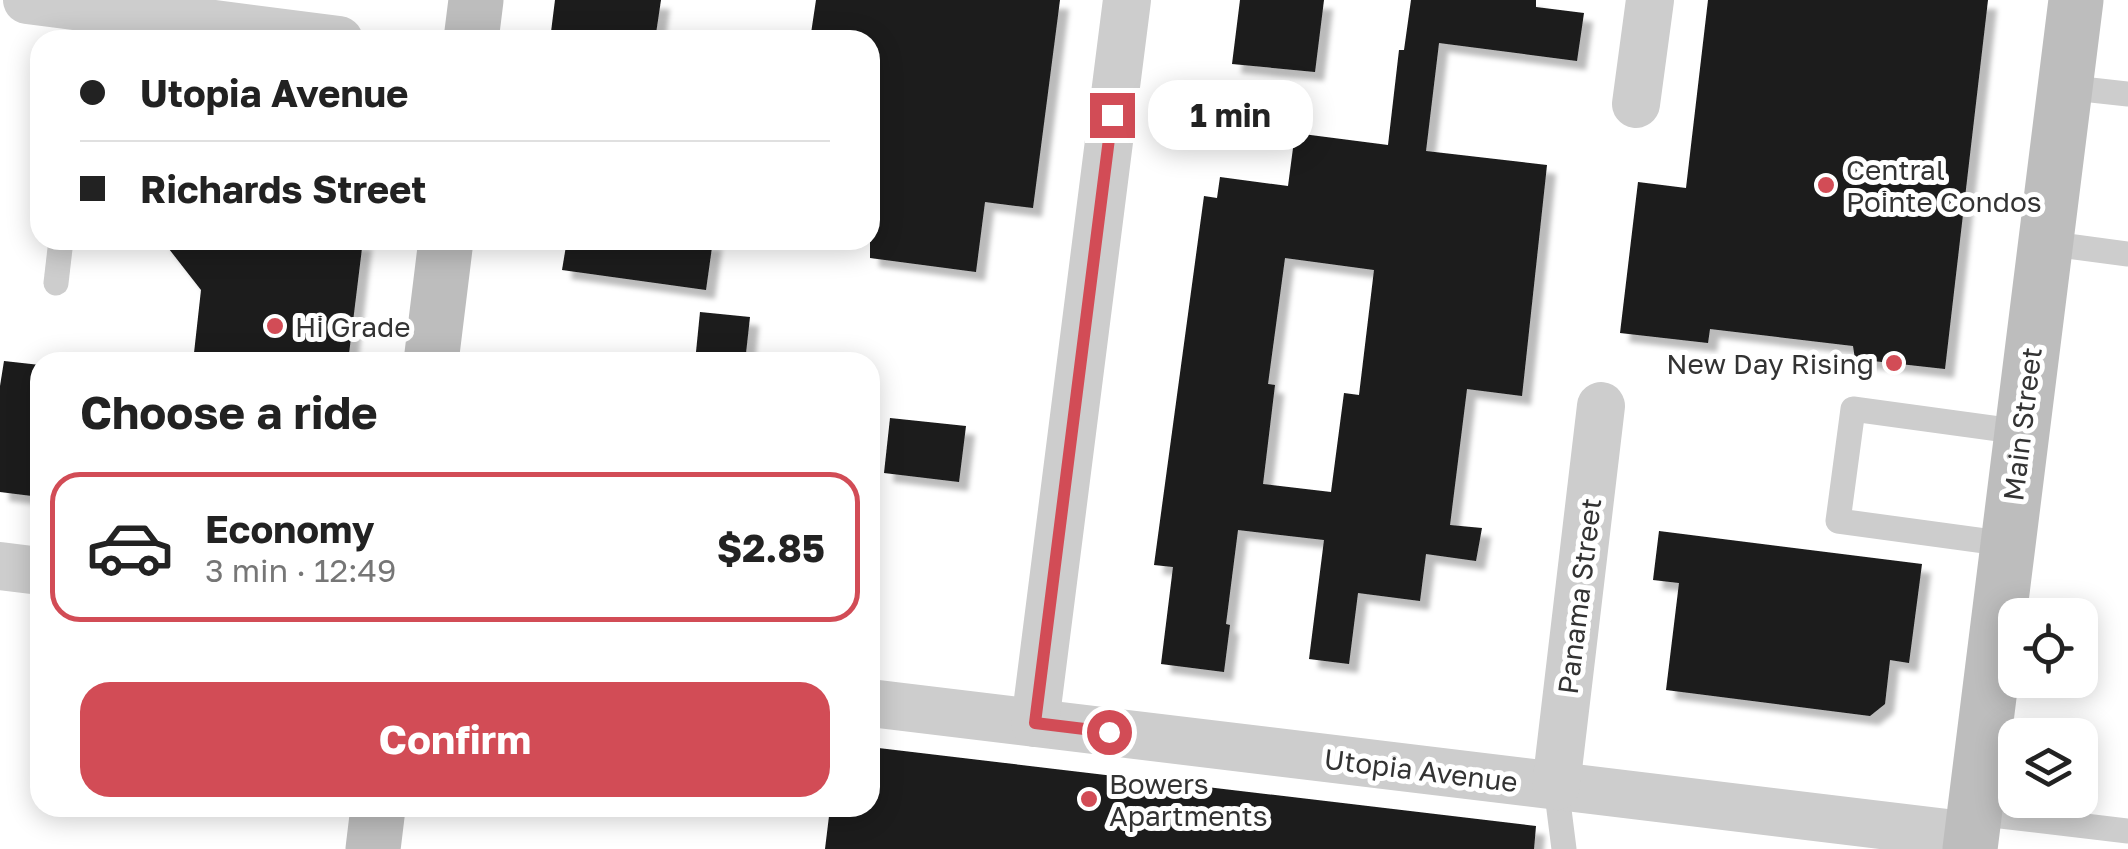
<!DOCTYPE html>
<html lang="en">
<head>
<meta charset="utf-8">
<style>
  :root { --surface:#fff; --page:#f6f6f6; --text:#222; --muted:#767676; --line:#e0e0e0; --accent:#d24c56 }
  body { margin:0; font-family:"Golos Text",sans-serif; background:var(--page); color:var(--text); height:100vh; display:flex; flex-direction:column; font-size:38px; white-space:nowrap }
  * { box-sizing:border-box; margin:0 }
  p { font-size:32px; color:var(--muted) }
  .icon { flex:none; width:55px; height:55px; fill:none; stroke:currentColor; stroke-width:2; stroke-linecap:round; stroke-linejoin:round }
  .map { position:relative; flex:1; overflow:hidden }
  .drawer { position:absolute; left:30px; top:352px; width:850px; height:465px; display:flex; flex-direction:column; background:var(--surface); border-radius:30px; box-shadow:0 5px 25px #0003 }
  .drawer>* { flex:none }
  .guide { position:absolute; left:30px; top:30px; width:850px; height:220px; border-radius:30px; box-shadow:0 5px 25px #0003; display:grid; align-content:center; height:220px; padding:0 50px; background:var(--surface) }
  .controls { position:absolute; left:1998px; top:598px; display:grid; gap:20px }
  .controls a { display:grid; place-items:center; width:100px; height:100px; border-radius:20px; background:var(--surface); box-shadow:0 5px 25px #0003; font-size:50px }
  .end { position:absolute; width:45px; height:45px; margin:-22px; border:12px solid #d24c56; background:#fff; box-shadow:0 0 0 5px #fff }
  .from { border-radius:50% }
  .bubble { position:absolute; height:70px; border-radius:30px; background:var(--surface); box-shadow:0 5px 25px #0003; font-size:32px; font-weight:700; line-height:70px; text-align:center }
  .guide b { display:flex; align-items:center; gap:35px; height:95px; font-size:38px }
  .guide b+b { border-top:2px solid var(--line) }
  .guide i { width:25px; height:25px; background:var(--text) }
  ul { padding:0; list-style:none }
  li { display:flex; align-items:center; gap:30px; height:150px; margin:0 20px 15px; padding:0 30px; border:5px solid var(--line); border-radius:30px }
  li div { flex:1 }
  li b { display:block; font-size:38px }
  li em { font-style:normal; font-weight:700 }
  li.selected { border-color:var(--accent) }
  li>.icon { width:90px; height:90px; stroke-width:1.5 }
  h2 { padding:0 50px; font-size:45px; line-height:120px }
  .action { display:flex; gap:20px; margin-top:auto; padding:20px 50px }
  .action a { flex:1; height:115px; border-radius:30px; background:var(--accent); color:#fff; font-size:40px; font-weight:700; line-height:115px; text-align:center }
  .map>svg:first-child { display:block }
  .building { fill:#1a1a1a; fill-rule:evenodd; filter:url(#shadow) }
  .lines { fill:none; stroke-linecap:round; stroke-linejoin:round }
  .lane { stroke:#cdcdcd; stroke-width:25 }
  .street { stroke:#cdcdcd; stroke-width:48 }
  .secondary { stroke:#bdbdbd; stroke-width:55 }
  .route { stroke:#d24c56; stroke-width:12 }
  .poi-dot { fill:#d24c56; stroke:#fff; stroke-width:4 }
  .labels { text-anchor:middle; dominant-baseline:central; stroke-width:10; stroke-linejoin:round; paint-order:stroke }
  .poi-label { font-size:28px; fill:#333; stroke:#fff; text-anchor:start }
  .street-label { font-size:28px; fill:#333; stroke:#fff }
</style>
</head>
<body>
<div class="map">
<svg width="2128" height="849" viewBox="0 0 2128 849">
  <defs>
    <filter id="shadow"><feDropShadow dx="9" dy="9" stdDeviation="2.5" flood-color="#0004"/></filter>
  </defs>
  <rect width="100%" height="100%" fill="#fff"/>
  <!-- building -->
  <g class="building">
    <polygon points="555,0 661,0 655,40 550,40"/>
    <polygon points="816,0 1060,0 1033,208 985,202 976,272 870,258 870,40 810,40"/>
    <polygon points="1240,0 1324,0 1315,72 1232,64"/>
    <path d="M1411 0H1536V7L1584 13 1577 61 1439 43 1426 151 1547 165 1522 396 1467 389 1450 525 1482 528 1476 561 1426 554 1420 601 1358 593 1349 664 1309 659 1324 540 1238 530 1226 624 1230 625 1224 672 1161 664 1173 567 1154 565 1204 196 1217 198 1220 177 1288 186 1295 133 1388 145 1399 50H1404ZM1285 258 1374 270 1359 395 1344 393 1331 492 1263 484 1275 385 1268 384Z"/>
    <polygon points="1708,0 1988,0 1945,369 1855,359 1853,346 1710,329 1708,343 1620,333 1638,182 1686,188"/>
    <polygon points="162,240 363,240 348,362 193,362 201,290"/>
    <polygon points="567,240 713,240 706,290 562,270"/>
    <polygon points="700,312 750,317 745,362 695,362"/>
    <polygon points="4,361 40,365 40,497 0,492 0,386"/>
    <polygon points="890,418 966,426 959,482 884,473"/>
    <polygon points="1659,531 1922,564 1909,663 1890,660 1885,704 1870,716 1666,690 1679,583 1653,580"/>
    <polygon points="870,747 1536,826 1534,849 825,849 830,808 870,808"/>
  </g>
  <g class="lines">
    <!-- lane -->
    <g class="lane">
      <polyline points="85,40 89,8"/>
      <polyline points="2064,87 2128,94"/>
      <polyline points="2045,243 2128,254"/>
      <polyline points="56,283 61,240"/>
      <polyline points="2007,544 1838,521 1853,409 2021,432"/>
      <polyline points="1556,786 1564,849"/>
      <polyline points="1975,813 2128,831"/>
    </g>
    <!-- street -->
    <g class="street">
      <polyline points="27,0 339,40"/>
      <polyline points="1636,104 1650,0"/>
      <polyline points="0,566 40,571"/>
      <polyline points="870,703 1972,836"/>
      <polyline points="1035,723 1127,0"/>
      <polyline points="1556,786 1601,406"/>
    </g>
    <!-- secondary -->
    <g class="secondary">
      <polyline points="471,40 476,0"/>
      <polyline points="431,362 446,240"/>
      <polyline points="373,849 378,808"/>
      <polyline points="1970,849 2076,0"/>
    </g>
  </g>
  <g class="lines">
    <!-- route -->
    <polyline class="route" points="1109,732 1035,723 1112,115"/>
  </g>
  <!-- markers -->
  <g class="poi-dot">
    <circle cx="1826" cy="185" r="10"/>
    <circle cx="275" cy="326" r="10"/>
    <circle cx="1894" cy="363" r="10"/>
    <circle cx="1089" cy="799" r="10"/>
  </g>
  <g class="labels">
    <!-- poi labels -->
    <g class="poi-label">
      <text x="1846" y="169">Central<tspan x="1846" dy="32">Pointe Condos</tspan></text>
      <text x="295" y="326">Hi Grade</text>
      <text x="1874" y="363" text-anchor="end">New Day Rising</text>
      <text x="1109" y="783">Bowers<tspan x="1109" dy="32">Apartments</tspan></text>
    </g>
    <!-- street labels -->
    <g class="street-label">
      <text transform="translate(2022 424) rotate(-83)">Main Street</text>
      <text transform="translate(1579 596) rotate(-83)">Panama Street</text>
      <text transform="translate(1421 770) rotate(7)">Utopia Avenue</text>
    </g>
  </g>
</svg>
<div class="controls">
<a><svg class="icon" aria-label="locate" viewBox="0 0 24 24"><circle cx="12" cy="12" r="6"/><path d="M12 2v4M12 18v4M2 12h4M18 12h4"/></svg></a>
<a><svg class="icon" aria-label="layers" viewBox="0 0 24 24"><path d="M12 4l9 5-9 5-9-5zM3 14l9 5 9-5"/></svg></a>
</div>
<i class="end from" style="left:1109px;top:732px"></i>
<i class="end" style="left:1112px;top:115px"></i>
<div class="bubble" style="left:1148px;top:80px;width:165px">1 min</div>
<div class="guide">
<b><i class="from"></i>Utopia Avenue</b>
<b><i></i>Richards Street</b>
</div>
<section class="drawer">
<h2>Choose a ride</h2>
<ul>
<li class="selected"><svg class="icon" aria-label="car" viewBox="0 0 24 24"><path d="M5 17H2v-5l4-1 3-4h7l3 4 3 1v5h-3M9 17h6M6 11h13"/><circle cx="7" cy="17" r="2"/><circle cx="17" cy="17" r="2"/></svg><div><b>Economy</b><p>3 min · 12:49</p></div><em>$2.85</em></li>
</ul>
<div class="action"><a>Confirm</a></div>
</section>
</div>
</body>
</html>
